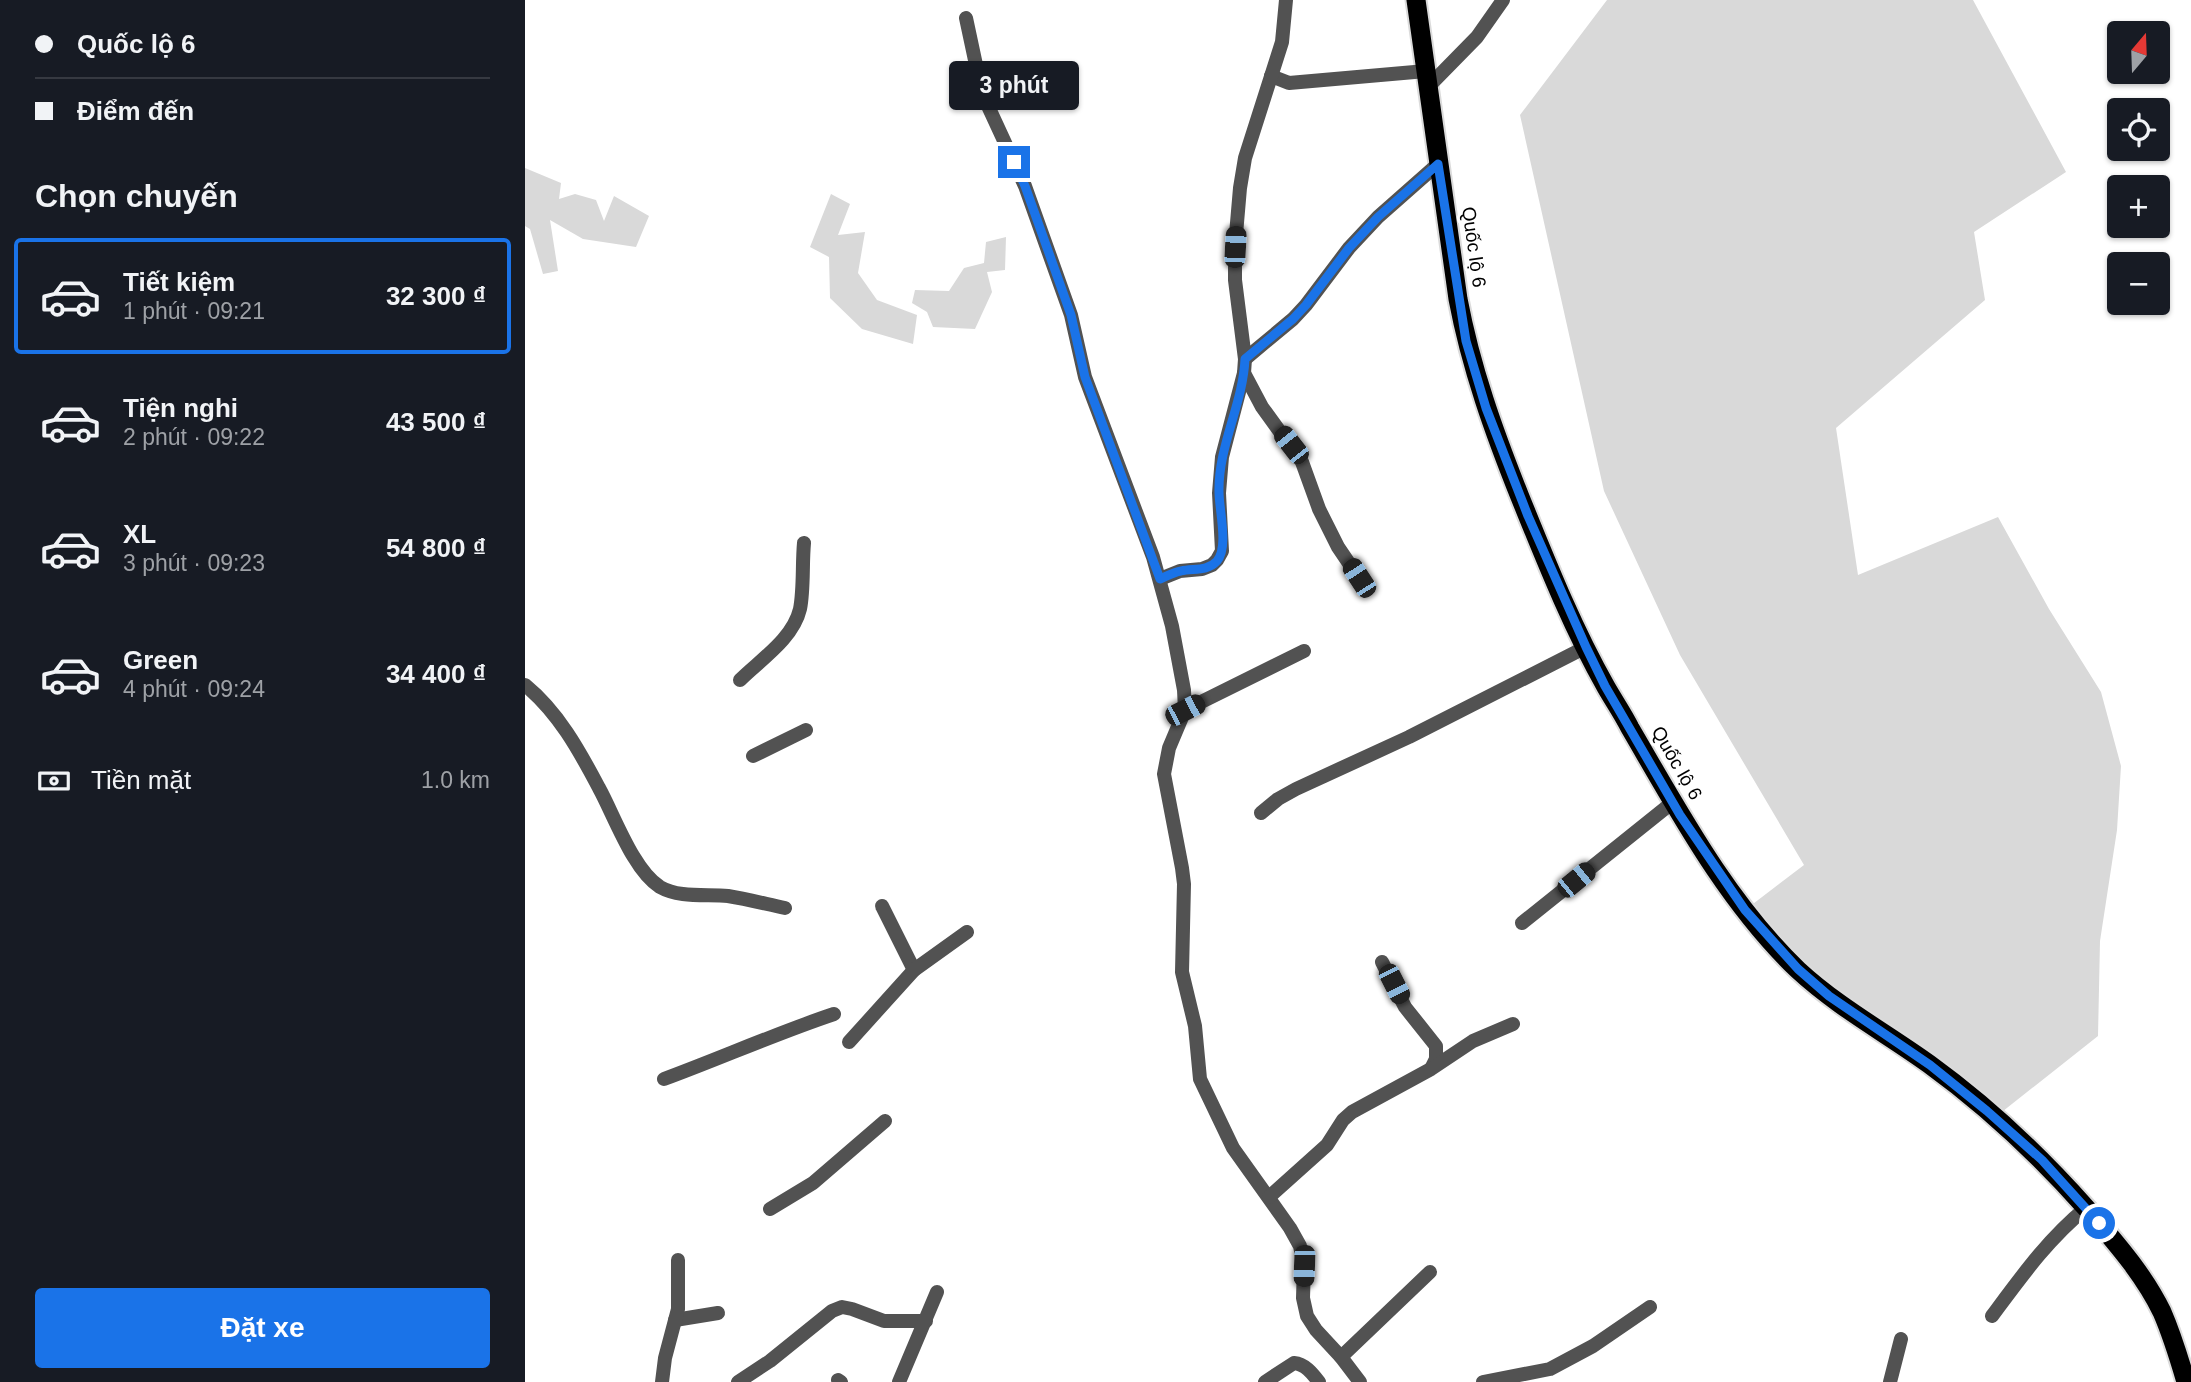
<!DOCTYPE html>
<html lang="vi">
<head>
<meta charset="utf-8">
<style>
  :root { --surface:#171b24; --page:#20242c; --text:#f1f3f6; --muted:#9ea1a6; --line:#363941; --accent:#1a73e8 }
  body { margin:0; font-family:Arial,sans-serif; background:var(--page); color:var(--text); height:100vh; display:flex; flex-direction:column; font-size:26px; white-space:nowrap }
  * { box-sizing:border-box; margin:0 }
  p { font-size:23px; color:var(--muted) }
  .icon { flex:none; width:38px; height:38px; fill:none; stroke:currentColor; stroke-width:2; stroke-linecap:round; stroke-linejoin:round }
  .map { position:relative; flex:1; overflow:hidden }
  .panel { display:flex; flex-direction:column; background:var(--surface); width:525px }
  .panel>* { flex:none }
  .banner { display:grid; align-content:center; height:154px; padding:0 35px; background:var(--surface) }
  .needle { width:46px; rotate:19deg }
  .buttons { position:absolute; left:1582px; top:21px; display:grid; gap:14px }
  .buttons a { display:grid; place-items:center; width:63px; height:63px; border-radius:7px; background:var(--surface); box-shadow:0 2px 5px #0004; font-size:35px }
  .end { position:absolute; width:32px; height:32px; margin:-16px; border:9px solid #1a73e8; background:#fff; box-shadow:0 0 0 4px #fff }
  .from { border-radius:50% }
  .bubble { position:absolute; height:49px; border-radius:7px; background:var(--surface); box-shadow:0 2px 5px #0004; font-size:23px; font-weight:800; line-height:49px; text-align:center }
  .car { position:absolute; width:21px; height:42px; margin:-21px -10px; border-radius:9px; box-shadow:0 0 5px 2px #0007; background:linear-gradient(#222 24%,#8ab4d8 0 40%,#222 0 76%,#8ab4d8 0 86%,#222 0) }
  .banner b { display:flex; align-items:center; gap:24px; height:66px; font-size:26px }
  .banner b+b { border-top:2px solid var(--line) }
  .banner i { width:18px; height:18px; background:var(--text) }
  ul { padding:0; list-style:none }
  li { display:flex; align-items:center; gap:21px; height:116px; margin:0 14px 10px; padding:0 21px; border:4px solid transparent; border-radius:7px }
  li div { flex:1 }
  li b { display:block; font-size:26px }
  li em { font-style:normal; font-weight:800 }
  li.on { border-color:var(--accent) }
  li>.icon { width:63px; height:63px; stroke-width:1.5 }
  h2 { padding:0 35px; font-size:32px; line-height:84px }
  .pay { display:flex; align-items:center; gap:18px; height:77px; padding:0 35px; font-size:26px }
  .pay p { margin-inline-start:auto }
  .cta { display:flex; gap:14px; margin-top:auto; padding:14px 35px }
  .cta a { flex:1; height:80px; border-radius:7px; background:var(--accent); color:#fff; font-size:28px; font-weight:800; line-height:80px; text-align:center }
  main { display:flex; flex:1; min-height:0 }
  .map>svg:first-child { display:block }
  .green { fill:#d9d9d9 }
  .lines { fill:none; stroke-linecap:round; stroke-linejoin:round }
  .trunk-casing { stroke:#dbdbdb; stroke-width:23 }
  .minor { stroke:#525252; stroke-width:14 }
  .trunk { stroke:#000; stroke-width:19 }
  .route { stroke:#1a73e8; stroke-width:9 }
  .labels { text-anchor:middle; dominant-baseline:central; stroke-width:6; stroke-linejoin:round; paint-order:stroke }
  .street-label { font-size:19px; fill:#000; stroke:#fff }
</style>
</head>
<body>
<main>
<section class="panel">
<div class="banner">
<b><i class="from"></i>Quốc lộ 6</b>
<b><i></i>Điểm đến</b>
</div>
<h2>Chọn chuyến</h2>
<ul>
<li class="on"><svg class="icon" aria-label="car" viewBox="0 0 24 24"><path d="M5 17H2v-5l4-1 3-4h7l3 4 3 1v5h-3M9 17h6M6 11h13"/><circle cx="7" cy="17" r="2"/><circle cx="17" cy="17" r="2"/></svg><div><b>Tiết kiệm</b><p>1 phút · 09:21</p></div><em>32 300 ₫</em></li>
<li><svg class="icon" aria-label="car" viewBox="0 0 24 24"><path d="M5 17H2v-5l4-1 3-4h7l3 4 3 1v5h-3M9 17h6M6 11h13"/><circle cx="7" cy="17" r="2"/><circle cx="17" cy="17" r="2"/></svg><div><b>Tiện nghi</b><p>2 phút · 09:22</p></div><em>43 500 ₫</em></li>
<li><svg class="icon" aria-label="car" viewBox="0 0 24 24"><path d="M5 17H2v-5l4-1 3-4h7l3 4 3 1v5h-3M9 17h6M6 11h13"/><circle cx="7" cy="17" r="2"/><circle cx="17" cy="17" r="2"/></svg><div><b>XL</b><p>3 phút · 09:23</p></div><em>54 800 ₫</em></li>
<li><svg class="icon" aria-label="car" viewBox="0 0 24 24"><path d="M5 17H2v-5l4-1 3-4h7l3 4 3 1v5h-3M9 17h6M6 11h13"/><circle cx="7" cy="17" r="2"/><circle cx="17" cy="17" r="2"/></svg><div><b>Green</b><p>4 phút · 09:24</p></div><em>34 400 ₫</em></li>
</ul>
<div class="pay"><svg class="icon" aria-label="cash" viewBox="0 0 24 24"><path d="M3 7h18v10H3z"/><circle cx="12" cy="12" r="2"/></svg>Tiền mặt<p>1.0 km</p></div>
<div class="cta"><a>Đặt xe</a></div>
</section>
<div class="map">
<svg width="1666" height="1382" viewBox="0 0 1666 1382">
  <rect width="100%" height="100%" fill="#fff"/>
  <!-- green -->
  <g class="green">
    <polygon points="1082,0 1448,0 1541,172 1449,232 1460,300 1311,428 1333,575 1473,517 1524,609 1576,692 1596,766 1592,830 1575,941 1573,1036 1468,1119 1304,996 1220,910 1279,865 1155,655 1079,491 995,115"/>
    <polygon points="0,168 36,183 34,199 50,194 71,200 79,221 89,196 124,216 111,247 58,239 25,220 33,271 18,274 5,229 0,226"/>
    <polygon points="306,194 325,204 313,235 340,232 333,273 352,300 392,315 388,344 337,329 305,298 304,257 285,247"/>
    <polygon points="481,237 480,270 462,272 467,292 450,329 408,327 402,312 387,303 390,290 424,291 439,268 459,263 461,242"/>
  </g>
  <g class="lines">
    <!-- trunk casing -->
    <g class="trunk-casing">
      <path id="trunk" d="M891 0 933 299C946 368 969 432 995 497 1021 561 1047 627 1081 687 1089 701 1098 714 1105 728 1154 812 1202 902 1273 970 1313 1007 1361 1033 1404 1064 1462 1106 1515 1156 1562 1209 1590 1242 1618 1273 1637 1312 1647 1335 1654 1358 1661 1382"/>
    </g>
    <!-- minor -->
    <g class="minor">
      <polyline points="441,18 457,93 500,186 546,315 560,377 628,557 647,626 659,690 660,710 644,748 639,774 657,868 659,884 657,972 670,1026 675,1079 708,1148 765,1228 775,1246 779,1266 778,1298 782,1316 791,1330 816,1357 835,1382"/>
      <polyline points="746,76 764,83 901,71"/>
      <polyline points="903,87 952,37 978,0"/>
      <polyline points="720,359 768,319 781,305 824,248 853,217 913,164"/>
      <polyline points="719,373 737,407 777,462 794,509 813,547 834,578"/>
      <polyline points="635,579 655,571 677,569 687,565 692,560 697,551 694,493 697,457 719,373 720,359 710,280 710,246 715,188 720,158 757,42 761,0"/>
      <path d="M215 680C235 660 268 639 275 609 279 589 277 564 279 543"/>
      <path d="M0 685C33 712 54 750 74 788 89 815 108 870 135 887 154 898 181 894 203 896 222 899 241 904 260 908"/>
      <polyline points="660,710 779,651"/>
      <polyline points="228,756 281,730"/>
      <polyline points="736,813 753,799 771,789 884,737 1061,647"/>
      <polyline points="357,906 389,970"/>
      <polyline points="997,923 1148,802"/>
      <polyline points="857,962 880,1007 911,1046 911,1059 907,1067"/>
      <polyline points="324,1042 389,970 442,932"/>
      <path d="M139 1079C196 1058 252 1033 309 1014"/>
      <polyline points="744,1197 802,1145 818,1120 827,1112 906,1069 948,1041 988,1024"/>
      <polyline points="245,1209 288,1183 360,1121"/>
      <path d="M1467 1316C1496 1277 1523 1239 1561 1208"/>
      <polyline points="150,1320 193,1313"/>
      <polyline points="816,1357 905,1272"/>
      <polyline points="313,1380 316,1382"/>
      <polyline points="137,1382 140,1358 153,1309 153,1260"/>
      <polyline points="213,1382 245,1361 307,1311 317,1307 327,1309 359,1321 401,1321"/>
      <polyline points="374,1382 412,1292"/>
      <path d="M740 1382 769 1363C780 1364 787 1373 794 1382"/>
      <polyline points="958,1382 1025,1369 1068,1346 1125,1307"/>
      <polyline points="1365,1382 1376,1339"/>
    </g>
    <!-- trunk -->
    <use href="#trunk" class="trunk"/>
  </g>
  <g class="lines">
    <!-- route -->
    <path class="route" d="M489 162 500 186 546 315 560 377 635 579C642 576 649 572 656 571 668 568 682 572 692 561 704 547 694 510 694 492 693 446 718 404 720 359L768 319 781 305 824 248 853 217 913 164 941 341 961 408 1003 516 1061 647 1080 686 1155 815 1220 910 1273 969 1304 996 1405 1065 1462 1111 1517 1160 1574 1223"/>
  </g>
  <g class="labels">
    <!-- street labels -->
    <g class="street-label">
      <text transform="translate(949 247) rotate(82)">Quốc lộ 6</text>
      <text transform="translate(1152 763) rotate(60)">Quốc lộ 6</text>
    </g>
  </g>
</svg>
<div class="buttons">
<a><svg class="needle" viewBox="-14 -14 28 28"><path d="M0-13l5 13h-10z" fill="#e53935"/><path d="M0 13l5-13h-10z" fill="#9ea1a6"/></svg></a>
<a><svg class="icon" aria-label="locate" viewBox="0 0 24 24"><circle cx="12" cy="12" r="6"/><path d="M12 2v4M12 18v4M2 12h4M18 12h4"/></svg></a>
<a>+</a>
<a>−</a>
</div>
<i class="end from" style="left:1574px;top:1223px"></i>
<i class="end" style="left:489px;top:162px"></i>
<div class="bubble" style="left:424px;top:61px;width:130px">3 phút</div>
<i class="car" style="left:710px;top:247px;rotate:3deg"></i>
<i class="car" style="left:766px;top:445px;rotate:322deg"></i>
<i class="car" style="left:834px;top:578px;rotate:327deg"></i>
<i class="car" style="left:660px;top:710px;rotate:63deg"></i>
<i class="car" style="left:1051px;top:880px;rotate:51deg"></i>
<i class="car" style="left:869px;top:984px;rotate:153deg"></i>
<i class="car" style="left:779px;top:1266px;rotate:182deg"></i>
</div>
</main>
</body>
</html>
